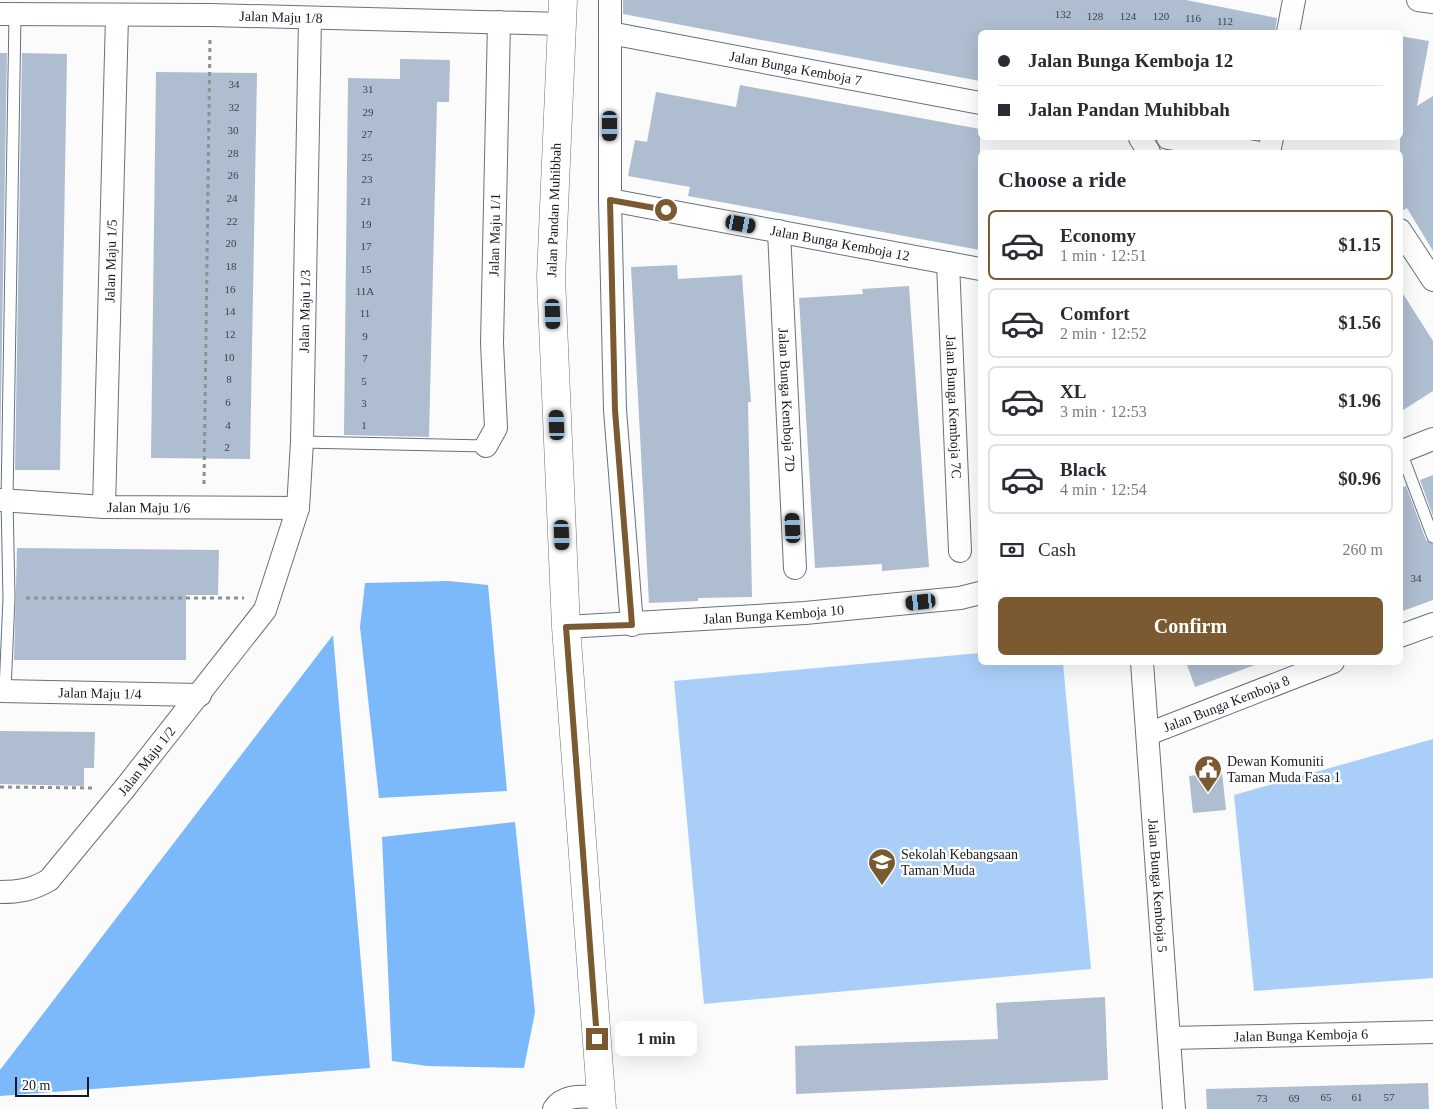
<!DOCTYPE html>
<html lang="en">
<head>
<meta charset="utf-8">
<style>
  :root { --surface:#fff; --page:#f2f2f3; --text:#2b2b33; --muted:#7c7c81; --line:#e1e1e2; --accent:#7b5a31 }
  body { margin:0; font-family:Georgia,serif; background:var(--page); color:var(--text); height:100vh; display:flex; flex-direction:column; font-size:19px; white-space:nowrap }
  * { box-sizing:border-box; margin:0 }
  p { font-size:16px; color:var(--muted) }
  .icon { flex:none; width:28px; height:28px; fill:none; stroke:currentColor; stroke-width:2; stroke-linecap:round; stroke-linejoin:round }
  .map { position:relative; flex:1; overflow:hidden }
  .panel { position:absolute; left:978px; top:150px; width:425px; height:515px; display:flex; flex-direction:column; background:var(--surface); border-radius:8px; box-shadow:0 5px 20px #0002 }
  .panel>* { flex:none }
  .top-card { position:absolute; left:978px; top:30px; width:425px; height:110px; border-radius:8px; box-shadow:0 5px 20px #0002; display:grid; align-content:center; height:110px; padding:0 20px; background:var(--surface) }
  .scale { position:absolute; left:15px; bottom:12px; width:74px; box-sizing:border-box; padding-left:5px; border:2px solid #151b21; border-top:0; font-size:14px; line-height:18px; white-space:nowrap; color:#151b21; -webkit-text-stroke:4px #fff; paint-order:stroke }
  .end { position:absolute; width:22px; height:22px; margin:-11px; border:6px solid #7b5a31; background:#fff; box-shadow:0 0 0 2px #fff }
  .from { border-radius:50% }
  .bubble { position:absolute; height:35px; border-radius:8px; background:var(--surface); box-shadow:0 5px 20px #0002; font-size:16px; font-weight:700; line-height:35px; text-align:center }
  .car { position:absolute; width:15px; height:30px; margin:-15px -8px; border-radius:6px; box-shadow:0 0 4px 1px #0007; background:linear-gradient(#222 24%,#8ab4d8 0 40%,#222 0 76%,#8ab4d8 0 86%,#222 0) }
  .top-card b { display:flex; align-items:center; gap:18px; height:48px; font-size:19px }
  .top-card b+b { border-top:1px solid var(--line) }
  .top-card i { width:12px; height:12px; background:var(--text) }
  ul { padding:0; list-style:none }
  li { display:flex; align-items:center; gap:15px; height:70px; margin:0 10px 8px; padding:0 10px; border:2px solid var(--line); border-radius:8px }
  li div { flex:1 }
  li b { display:block; font-size:19px }
  li em { font-style:normal; font-weight:700 }
  li.current { border-color:var(--accent) }
  li>.icon { width:45px; height:45px; stroke-width:1.5 }
  h2 { padding:0 20px; font-size:22px; line-height:60px }
  .pay { display:flex; align-items:center; gap:12px; height:55px; padding:0 20px; font-size:19px }
  .pay p { margin-inline-start:auto }
  .primary-button { display:flex; gap:10px; margin-top:auto; padding:10px 20px }
  .primary-button a { flex:1; height:58px; border-radius:8px; background:var(--accent); color:#fff; font-size:20px; font-weight:700; line-height:58px; text-align:center }
  .map>svg:first-child { display:block }
  .green { fill:#a9cff8 }
  .water { fill:#7cb9fa }
  .building { fill:#aebdcf }
  .lines { fill:none; stroke-linecap:round; stroke-linejoin:round }
  .service-casing { stroke:#647282; stroke-width:13 }
  .minor-casing { stroke:#647282; stroke-width:24 }
  .tertiary-casing { stroke:#647282; stroke-width:29 }
  .path { stroke:#8e9194; stroke-width:3; stroke-dasharray:4 4; stroke-linecap:butt }
  .service { stroke:#fff; stroke-width:11 }
  .minor { stroke:#fff; stroke-width:22 }
  .tertiary { stroke:#fff; stroke-width:28 }
  .route { stroke:#7b5a31; stroke-width:6 }
  .labels { text-anchor:middle; dominant-baseline:central; stroke-width:4.5; stroke-linejoin:round; paint-order:stroke }
  .number-label { font-size:11px; fill:#3b444c }
  .street-label { font-size:14px; fill:#151b21; stroke:#fff }
  .poi-label { font-size:14px; fill:#151b21; stroke:#fff; text-anchor:start }
</style>
</head>
<body>
<div class="map">
<svg width="1433" height="1109" viewBox="0 0 1433 1109">
  <rect width="100%" height="100%" fill="#fbfbfb"/>
  <!-- green -->
  <g class="green">
    <polygon points="980,653 980,662 1063,663 1091,969 704,1004 674,681"/>
    <polygon points="1433,739 1433,978 1254,991 1234,795"/>
  </g>
  <!-- water -->
  <g class="water">
    <polygon points="449,581 488,585 507,791 379,798 360,627 365,583"/>
    <polygon points="333,635 370,1068 0,1096 0,1070"/>
    <polygon points="515,822 535,1012 524,1068 427,1066 392,1061 382,837"/>
  </g>
  <!-- building -->
  <g class="building">
    <polygon points="623,0 1186,0 1277,18 1275,32 980,32 980,81 623,14"/>
    <polygon points="1400,36 1429,41 1417,106 1433,96 1433,251 1407,208 1400,212"/>
    <polygon points="0,53 7,53 0,455"/>
    <polygon points="22,53 67,54 60,470 15,470"/>
    <polygon points="400,59 450,60 449,102 437,102 429,437 344,435 348,78 400,79"/>
    <polygon points="156,72 257,73 250,459 151,458"/>
    <polygon points="740,85 980,129 980,250 688,196 690,187 628,176 635,140 647,142 656,92 736,107"/>
    <polygon points="677,265 678,279 742,275 751,402 748,402 752,597 698,598 698,601 649,603 631,267"/>
    <polygon points="909,286 929,567 882,571 882,564 815,568 799,298 863,294 862,289"/>
    <polygon points="1400,289 1433,341 1433,391 1400,412"/>
    <polygon points="1433,475 1433,516 1420,480"/>
    <polygon points="1406,486 1426,540 1433,544 1433,600 1400,612 1400,488"/>
    <polygon points="17,548 219,550 218,595 186,595 186,660 14,660"/>
    <polygon points="1186,662 1255,662 1255,665 1195,687"/>
    <polygon points="0,731 95,732 94,768 84,768 84,786 0,784"/>
    <polygon points="1222,772 1226,810 1193,813 1189,776"/>
    <polygon points="1105,997 1108,1080 796,1094 795,1046 998,1039 996,1003"/>
    <polygon points="1428,1083 1429,1109 1207,1109 1206,1089"/>
  </g>
  <g class="lines">
    <!-- service casing -->
    <g class="service-casing">
      <g id="service">
        <polyline points="302,442 486,446"/>
        <polyline points="1401,452 1433,537"/>
        <polyline points="5,691 9,598 7,500 15,15"/>
      </g>
    </g>
    <!-- minor casing -->
    <g class="minor-casing">
      <g id="minor">
        <polyline points="610,0 610,200 615,410 632,625"/>
        <polyline points="1418,0 1433,2"/>
        <path id="s1" d="M0 14 211 15 562 24"/>
        <polyline points="1288,32 1294,0"/>
        <path id="s2" d="M610 33 980 103"/>
        <polyline points="1140,138 1149,152"/>
        <polyline points="1168,138 1255,152"/>
        <polyline points="1269,152 1272,138"/>
        <path id="s3" d="M610 200 980 269"/>
        <polyline points="1400,230 1433,280"/>
        <path id="s4" d="M779 231 795 568"/>
        <path id="s5" d="M948 263 960 551"/>
        <path id="s6" d="M486 446 496 428 492 343 499 22"/>
        <polyline points="1400,452 1433,439"/>
        <path id="s7" d="M0 500 104 507 298 508"/>
        <path id="s8" d="M104 507 117 16"/>
        <path id="s9" d="M566 627 805 613 960 598 980 593"/>
        <polyline points="1400,636 1433,624"/>
        <path id="s10" d="M1142 662 1174 1109"/>
        <path id="s11" d="M0 691 200 695"/>
        <path id="s12" d="M1148 734 1333 662"/>
        <path id="s13" d="M0 892C19 892 32 890 49 880L125 788 265 610 298 508 302 442 310 19"/>
        <path id="s14" d="M1169 1038 1433 1032"/>
        <path d="M554 1109C564 1093 585 1097 601 1097"/>
      </g>
    </g>
    <!-- tertiary casing -->
    <g class="tertiary-casing">
      <polyline id="tertiary" points="563,0 551,277 566,627 602,1109"/>
    </g>
    <!-- path -->
    <g class="path">
      <polyline points="204,484 210,38"/>
      <polyline points="26,598 244,598"/>
      <polyline points="0,787 94,788"/>
    </g>
    <!-- service -->
    <use href="#service" class="service"/>
    <!-- minor -->
    <use href="#minor" class="minor"/>
    <!-- tertiary -->
    <use href="#tertiary" class="tertiary"/>
  </g>
  <g class="lines">
    <!-- route -->
    <polyline class="route" points="597,1039 566,627 632,625 615,410 610,200 666,210"/>
  </g>
  <!-- icons -->
  <defs>
    <g id="civic-pin" transform="scale(1.4375)"><path d="M0 17L-7.5 6A9.5 9.5 0 1 1 7.5 6Z" fill="#7b5a31" stroke="#fff"/><path d="M-.6-6.5H3V-4.5H.6V-3L4-1V1h2V6H-6V1h2V-1L-.6-3ZM-1.2 2.5V6h2.4V2.5Z" fill="#fff"/></g>
    <g id="school-pin" transform="scale(1.4375)"><path d="M0 17L-7.5 6A9.5 9.5 0 1 1 7.5 6Z" fill="#7b5a31" stroke="#fff"/><path d="M0-5L7-2L0 1L-7-2ZM-4 1L0 2.5L4 1V4Q0 6-4 4Z" fill="#fff"/></g>
  </defs>
  <g fill-rule="evenodd">
    <use href="#civic-pin" x="1208" y="769"/>
    <use href="#school-pin" x="882" y="862"/>
  </g>
  <g class="labels">
    <!-- number labels -->
    <g class="number-label">
      <text x="1063" y="14">132</text>
      <text x="1095" y="16">128</text>
      <text x="1128" y="16">124</text>
      <text x="1161" y="16">120</text>
      <text x="1193" y="18">116</text>
      <text x="1225" y="21">112</text>
      <text x="234" y="84">34</text>
      <text x="368" y="89">31</text>
      <text x="234" y="107">32</text>
      <text x="368" y="112">29</text>
      <text x="233" y="130">30</text>
      <text x="367" y="134">27</text>
      <text x="233" y="153">28</text>
      <text x="367" y="157">25</text>
      <text x="233" y="175">26</text>
      <text x="367" y="179">23</text>
      <text x="232" y="198">24</text>
      <text x="366" y="201">21</text>
      <text x="232" y="221">22</text>
      <text x="366" y="224">19</text>
      <text x="231" y="243">20</text>
      <text x="366" y="246">17</text>
      <text x="231" y="266">18</text>
      <text x="366" y="269">15</text>
      <text x="230" y="289">16</text>
      <text x="365" y="291">11A</text>
      <text x="230" y="311">14</text>
      <text x="365" y="313">11</text>
      <text x="230" y="334">12</text>
      <text x="365" y="336">9</text>
      <text x="229" y="357">10</text>
      <text x="365" y="358">7</text>
      <text x="229" y="379">8</text>
      <text x="364" y="381">5</text>
      <text x="228" y="402">6</text>
      <text x="364" y="403">3</text>
      <text x="228" y="425">4</text>
      <text x="364" y="425">1</text>
      <text x="227" y="447">2</text>
      <text x="1416" y="578">34</text>
      <text x="1326" y="1097">65</text>
      <text x="1357" y="1097">61</text>
      <text x="1389" y="1097">57</text>
      <text x="1262" y="1098">73</text>
      <text x="1294" y="1098">69</text>
    </g>
    <!-- street labels -->
    <g class="street-label">
      <text stroke="none"><textPath href="#s1" startOffset="281">Jalan Maju 1/8</textPath></text>
      <text stroke="none"><textPath href="#s2" startOffset="189">Jalan Bunga Kemboja 7</textPath></text>
      <text transform="translate(554 210) rotate(-88)">Jalan Pandan Muhibbah</text>
      <text stroke="none"><textPath href="#s6" startOffset="214">Jalan Maju 1/1</textPath></text>
      <text stroke="none"><textPath href="#s3" startOffset="234">Jalan Bunga Kemboja 12</textPath></text>
      <text stroke="none"><textPath href="#s8" startOffset="246">Jalan Maju 1/5</textPath></text>
      <text stroke="none"><textPath href="#s13" startOffset="701">Jalan Maju 1/3</textPath></text>
      <text stroke="none"><textPath href="#s4" startOffset="169">Jalan Bunga Kemboja 7D</textPath></text>
      <text stroke="none"><textPath href="#s5" startOffset="144">Jalan Bunga Kemboja 7C</textPath></text>
      <text stroke="none"><textPath href="#s7" startOffset="149">Jalan Maju 1/6</textPath></text>
      <text stroke="none"><textPath href="#s9" startOffset="208">Jalan Bunga Kemboja 10</textPath></text>
      <text stroke="none"><textPath href="#s11" startOffset="100">Jalan Maju 1/4</textPath></text>
      <text stroke="none"><textPath href="#s12" startOffset="84">Jalan Bunga Kemboja 8</textPath></text>
      <text stroke="none"><textPath href="#s13" startOffset="205">Jalan Maju 1/2</textPath></text>
      <text stroke="none"><textPath href="#s10" startOffset="224">Jalan Bunga Kemboja 5</textPath></text>
      <text stroke="none"><textPath href="#s14" startOffset="132">Jalan Bunga Kemboja 6</textPath></text>
    </g>
    <!-- poi labels -->
    <g class="poi-label">
      <text x="1227" y="761">Dewan Komuniti<tspan x="1227" dy="16">Taman Muda Fasa 1</tspan></text>
      <text x="901" y="854">Sekolah Kebangsaan<tspan x="901" dy="16">Taman Muda</tspan></text>
    </g>
  </g>
</svg>
<div class="scale">20 m</div>
<i class="end from" style="left:666px;top:210px"></i>
<i class="end" style="left:597px;top:1039px"></i>
<div class="bubble" style="left:615px;top:1021px;width:82px">1 min</div>
<i class="car" style="left:610px;top:126px;rotate:180deg"></i>
<i class="car" style="left:741px;top:224px;rotate:101deg"></i>
<i class="car" style="left:553px;top:314px;rotate:178deg"></i>
<i class="car" style="left:557px;top:425px;rotate:358deg"></i>
<i class="car" style="left:793px;top:528px;rotate:357deg"></i>
<i class="car" style="left:562px;top:535px;rotate:178deg"></i>
<i class="car" style="left:921px;top:602px;rotate:264deg"></i>
<div class="top-card">
<b><i class="from"></i>Jalan Bunga Kemboja 12</b>
<b><i></i>Jalan Pandan Muhibbah</b>
</div>
<section class="panel">
<h2>Choose a ride</h2>
<ul>
<li class="current"><svg class="icon" aria-label="car" viewBox="0 0 24 24"><path d="M5 17H2v-5l4-1 3-4h7l3 4 3 1v5h-3M9 17h6M6 11h13"/><circle cx="7" cy="17" r="2"/><circle cx="17" cy="17" r="2"/></svg><div><b>Economy</b><p>1 min · 12:51</p></div><em>$1.15</em></li>
<li><svg class="icon" aria-label="car" viewBox="0 0 24 24"><path d="M5 17H2v-5l4-1 3-4h7l3 4 3 1v5h-3M9 17h6M6 11h13"/><circle cx="7" cy="17" r="2"/><circle cx="17" cy="17" r="2"/></svg><div><b>Comfort</b><p>2 min · 12:52</p></div><em>$1.56</em></li>
<li><svg class="icon" aria-label="car" viewBox="0 0 24 24"><path d="M5 17H2v-5l4-1 3-4h7l3 4 3 1v5h-3M9 17h6M6 11h13"/><circle cx="7" cy="17" r="2"/><circle cx="17" cy="17" r="2"/></svg><div><b>XL</b><p>3 min · 12:53</p></div><em>$1.96</em></li>
<li><svg class="icon" aria-label="car" viewBox="0 0 24 24"><path d="M5 17H2v-5l4-1 3-4h7l3 4 3 1v5h-3M9 17h6M6 11h13"/><circle cx="7" cy="17" r="2"/><circle cx="17" cy="17" r="2"/></svg><div><b>Black</b><p>4 min · 12:54</p></div><em>$0.96</em></li>
</ul>
<div class="pay"><svg class="icon" aria-label="cash" viewBox="0 0 24 24"><path d="M3 7h18v10H3z"/><circle cx="12" cy="12" r="2"/></svg>Cash<p>260 m</p></div>
<div class="primary-button"><a>Confirm</a></div>
</section>
</div>
</body>
</html>
